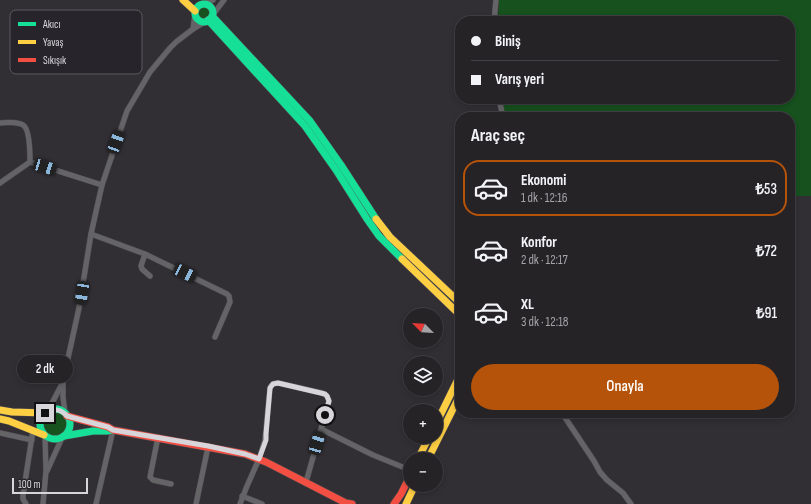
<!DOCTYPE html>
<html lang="tr">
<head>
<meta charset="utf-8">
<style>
  :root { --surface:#262327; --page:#322f33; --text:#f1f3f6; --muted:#a4a4a7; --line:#424044; --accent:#b45309 }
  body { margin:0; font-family:"Sofia Sans Condensed",sans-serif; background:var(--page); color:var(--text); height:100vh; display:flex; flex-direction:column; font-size:15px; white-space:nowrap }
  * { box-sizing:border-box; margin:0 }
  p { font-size:13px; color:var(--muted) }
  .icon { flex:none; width:22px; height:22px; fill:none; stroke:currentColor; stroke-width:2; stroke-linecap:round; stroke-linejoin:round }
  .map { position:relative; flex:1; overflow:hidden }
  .sheet { position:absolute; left:455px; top:112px; width:340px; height:306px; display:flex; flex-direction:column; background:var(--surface); border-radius:16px; box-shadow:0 2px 6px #0003,0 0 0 1px var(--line) }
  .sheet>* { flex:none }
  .guide { position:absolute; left:455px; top:16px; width:340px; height:88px; border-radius:16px; box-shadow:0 2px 6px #0003,0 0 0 1px var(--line); display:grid; align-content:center; height:88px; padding:0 16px; background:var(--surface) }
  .needle { width:26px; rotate:294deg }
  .fabs { position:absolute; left:403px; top:308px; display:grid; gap:8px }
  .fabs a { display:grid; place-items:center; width:40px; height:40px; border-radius:50%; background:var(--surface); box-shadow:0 2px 6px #0003,0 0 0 1px var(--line); font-size:20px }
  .scale { position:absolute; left:12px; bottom:10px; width:76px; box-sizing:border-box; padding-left:4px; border:2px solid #d7d5da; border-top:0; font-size:11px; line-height:14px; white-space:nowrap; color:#d7d5da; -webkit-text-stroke:3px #28242b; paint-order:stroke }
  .end { position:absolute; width:18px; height:18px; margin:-9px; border:5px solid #d7d5da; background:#111; box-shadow:0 0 0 2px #111 }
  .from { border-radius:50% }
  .bubble { position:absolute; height:28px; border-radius:14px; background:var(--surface); box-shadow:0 2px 6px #0003,0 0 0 1px var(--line); font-size:13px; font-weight:600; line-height:28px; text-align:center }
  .car { position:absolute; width:12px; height:24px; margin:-12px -6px; border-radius:5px; box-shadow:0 0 3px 1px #0007; background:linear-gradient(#222 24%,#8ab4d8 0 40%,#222 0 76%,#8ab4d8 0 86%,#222 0) }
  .guide b { display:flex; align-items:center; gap:14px; height:38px; font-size:15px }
  .guide b+b { border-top:1px solid var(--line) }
  .guide i { width:10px; height:10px; background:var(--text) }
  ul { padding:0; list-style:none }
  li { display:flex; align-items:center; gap:12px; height:56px; margin:0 8px 6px; padding:0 8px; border:2px solid transparent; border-radius:16px }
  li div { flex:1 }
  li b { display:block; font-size:15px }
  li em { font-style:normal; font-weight:600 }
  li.current { border-color:var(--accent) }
  li>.icon { width:36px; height:36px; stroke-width:1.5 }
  h2 { padding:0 16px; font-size:18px; line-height:48px }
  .primary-button { display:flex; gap:8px; margin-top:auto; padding:8px 16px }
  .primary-button a { flex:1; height:46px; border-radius:24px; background:var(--accent); color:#fff; font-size:16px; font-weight:600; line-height:46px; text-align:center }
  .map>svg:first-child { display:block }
  .green { fill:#16511e }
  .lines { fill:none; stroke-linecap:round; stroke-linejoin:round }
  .street-casing { stroke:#4f4d51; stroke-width:6 }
  .fast-casing { stroke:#4f4d51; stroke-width:8 }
  .slow-casing { stroke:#4f4d51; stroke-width:8 }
  .jam-casing { stroke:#4f4d51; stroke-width:8 }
  .street { stroke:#646366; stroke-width:5 }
  .fast { stroke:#16e098; stroke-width:7 }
  .slow { stroke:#ffcf43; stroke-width:7 }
  .jam { stroke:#f24e42; stroke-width:7 }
  .route { stroke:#d7d5da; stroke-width:5 }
  .key { fill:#28242b; stroke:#5d5960; stroke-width:1 }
  .key-label { font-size:11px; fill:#d7d5da }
</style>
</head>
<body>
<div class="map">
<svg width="811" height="504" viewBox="0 0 811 504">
  <rect width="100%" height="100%" fill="#322f34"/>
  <!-- green -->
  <g class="green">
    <polygon points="499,0 811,0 811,196 790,196 790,117 504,117 502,99 790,99 790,21 498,21"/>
    <circle cx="204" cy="13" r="7"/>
    <circle cx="55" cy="424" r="12"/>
  </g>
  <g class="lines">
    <!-- street casing -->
    <g class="street-casing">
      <g id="street">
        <polyline points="204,4 213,0"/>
        <polyline points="212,16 224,0"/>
        <polyline points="494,21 496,0"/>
        <polyline points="193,29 195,14"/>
        <polyline points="499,99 503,117"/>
        <path d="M0 123C5 122 18 122 23 125 30 129 30 154 30 162"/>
        <polyline points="30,162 102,185"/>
        <polyline points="0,183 30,162"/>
        <polyline points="91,234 145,254 227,294 229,296 230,302 215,337"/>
        <polyline points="145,254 141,266 142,269 150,276"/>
        <polyline points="48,411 63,382"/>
        <polyline points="65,413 63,397 63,381 79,308 91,234 102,185 127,111 150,72 170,48 176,42 193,29 208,20"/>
        <polyline points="562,413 594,461 600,472 607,480 623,493 631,504"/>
        <polyline points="321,429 373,455 410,470"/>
        <polyline points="0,433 32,440"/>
        <polyline points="158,437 150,477 153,480 171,484"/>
        <polyline points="47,471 62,438"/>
        <polyline points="242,496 262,504"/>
        <polyline points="26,504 23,499 23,495 33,430"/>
        <polyline points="43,504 46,471 45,436"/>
        <polyline points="96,504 113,430"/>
        <polyline points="196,504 208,447"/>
        <path d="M240 504 247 486 259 459 265 440 270 388C271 384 274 383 278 383L322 393 327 396 329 401 306 482"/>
      </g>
    </g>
    <!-- fast casing -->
    <g class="fast-casing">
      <g id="fast">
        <circle cx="204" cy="13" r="9"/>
        <polyline points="212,16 310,121 341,165 376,219"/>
        <polyline points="208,20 305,126 336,170 367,219 379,236 402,259"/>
        <circle cx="55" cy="424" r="15"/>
        <polyline points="64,436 93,431 107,431 112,430"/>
      </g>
    </g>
    <!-- slow casing -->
    <g class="slow-casing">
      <g id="slow">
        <polyline points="183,0 195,11"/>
        <polyline points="376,219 390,237 460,303"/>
        <polyline points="402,259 460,315"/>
        <polyline points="0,410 12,412 45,413"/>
        <polyline points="0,419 9,421 44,435"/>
        <polyline points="436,424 460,375"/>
        <polyline points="418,459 429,437"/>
        <polyline points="428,459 460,395"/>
        <polyline points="406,504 415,485"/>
      </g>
    </g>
    <!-- jam casing -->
    <g class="jam-casing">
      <g id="jam">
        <polyline points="67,416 108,427 113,430 245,454 266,462 346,503 352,504"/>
        <polyline points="394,504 401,494 410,476"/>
      </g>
    </g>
    <!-- street -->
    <use href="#street" class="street"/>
    <!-- fast -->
    <use href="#fast" class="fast"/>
    <!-- slow -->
    <use href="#slow" class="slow"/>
    <!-- jam -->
    <use href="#jam" class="jam"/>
  </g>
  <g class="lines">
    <!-- route -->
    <path class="route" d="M45 413C53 408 61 409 67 416L108 427 113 430 208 446 245 454 259 459 266 440V434L270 388 273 384 278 383 325 394 327 396 329 401 325 415"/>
  </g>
  <!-- legend -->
  <rect x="10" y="10" width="132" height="64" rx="6" class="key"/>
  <rect x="18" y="22" width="18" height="4" fill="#16e098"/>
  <rect x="18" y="40" width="18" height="4" fill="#ffcf43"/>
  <rect x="18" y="58" width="18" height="4" fill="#f24e42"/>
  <g class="key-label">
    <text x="43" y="28">Akıcı</text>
    <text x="43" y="46">Yavaş</text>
    <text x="43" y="64">Sıkışık</text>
  </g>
</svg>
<div class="fabs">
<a><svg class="needle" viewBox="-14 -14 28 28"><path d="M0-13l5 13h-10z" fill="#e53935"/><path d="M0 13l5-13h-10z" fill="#a4a4a7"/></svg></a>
<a><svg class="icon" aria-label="layers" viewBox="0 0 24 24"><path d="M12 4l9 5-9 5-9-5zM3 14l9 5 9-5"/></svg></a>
<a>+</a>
<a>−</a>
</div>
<div class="scale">100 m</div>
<i class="end from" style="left:325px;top:415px"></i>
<i class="end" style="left:45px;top:413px"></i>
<div class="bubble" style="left:17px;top:355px;width:56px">2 dk</div>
<i class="car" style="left:116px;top:142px;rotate:20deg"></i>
<i class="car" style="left:45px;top:167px;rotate:107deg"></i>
<i class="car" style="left:185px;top:273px;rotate:116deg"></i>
<i class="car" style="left:82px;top:293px;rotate:189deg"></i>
<i class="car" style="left:317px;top:443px;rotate:16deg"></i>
<div class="guide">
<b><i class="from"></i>Biniş</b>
<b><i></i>Varış yeri</b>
</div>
<section class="sheet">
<h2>Araç seç</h2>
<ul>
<li class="current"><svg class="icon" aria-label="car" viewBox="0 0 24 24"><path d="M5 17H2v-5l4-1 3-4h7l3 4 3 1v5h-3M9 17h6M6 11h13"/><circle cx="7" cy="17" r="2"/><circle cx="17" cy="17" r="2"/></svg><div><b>Ekonomi</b><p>1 dk · 12:16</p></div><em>₺53</em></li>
<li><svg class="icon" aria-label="car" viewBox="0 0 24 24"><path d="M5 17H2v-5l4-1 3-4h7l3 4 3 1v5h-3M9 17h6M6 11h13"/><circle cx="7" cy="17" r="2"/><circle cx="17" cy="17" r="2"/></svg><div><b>Konfor</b><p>2 dk · 12:17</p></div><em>₺72</em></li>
<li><svg class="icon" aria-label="car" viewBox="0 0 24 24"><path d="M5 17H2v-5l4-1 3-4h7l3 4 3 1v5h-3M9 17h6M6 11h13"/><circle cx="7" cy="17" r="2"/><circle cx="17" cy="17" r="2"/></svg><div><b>XL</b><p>3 dk · 12:18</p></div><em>₺91</em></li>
</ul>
<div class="primary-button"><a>Onayla</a></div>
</section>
</div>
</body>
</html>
